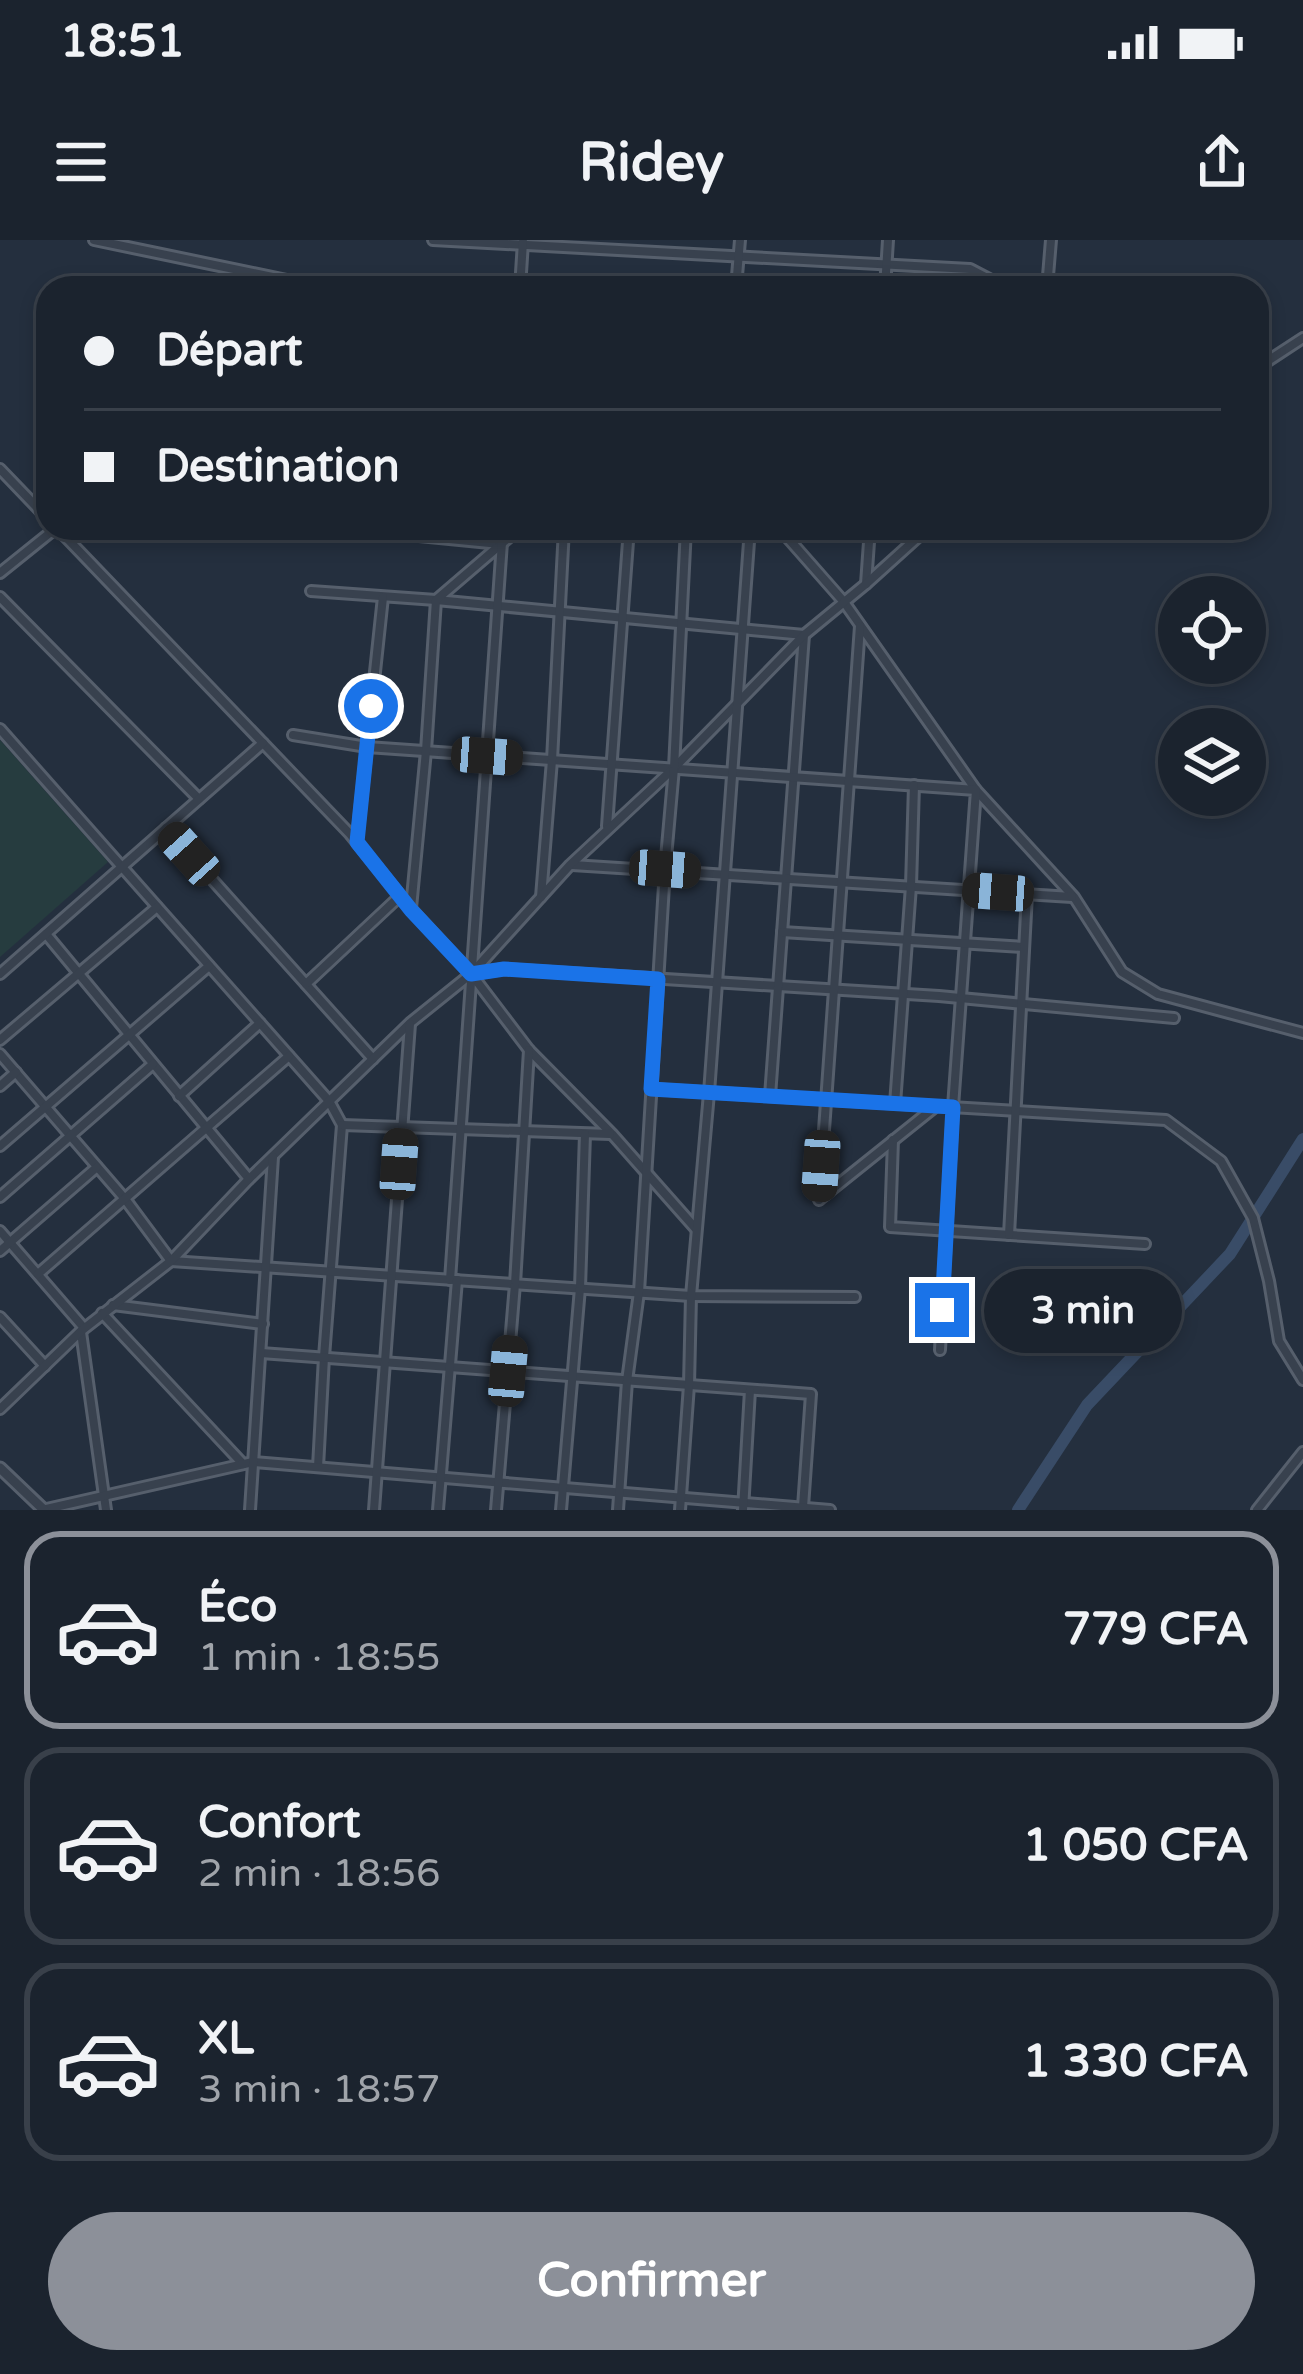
<!DOCTYPE html>
<html lang="fr">
<head>
<meta charset="utf-8">
<style>
  :root { --surface:#1b232e; --page:#282f3a; --text:#f1f3f6; --muted:#a0a4aa; --line:#39404a; --accent:#8c9099 }
  body { margin:0; font-family:"Varela Round",sans-serif; background:var(--page); color:var(--text); height:100vh; display:flex; flex-direction:column; font-size:45px; white-space:nowrap }
  * { box-sizing:border-box; margin:0 }
  p { font-size:39px; color:var(--muted) }
  .icon { flex:none; width:66px; height:66px; fill:none; stroke:currentColor; stroke-width:2; stroke-linecap:round; stroke-linejoin:round }
  .map { position:relative; height:1270px; overflow:hidden }
  .sheet { display:flex; flex-direction:column; background:var(--surface); flex:1 }
  .sheet>* { flex:none }
  .top-card { position:absolute; left:36px; top:36px; width:1233px; height:264px; border-radius:36px; box-shadow:0 6px 18px #0003,0 0 0 3px var(--line); display:grid; align-content:center; height:264px; padding:0 48px; background:var(--surface) }
  .controls { position:absolute; left:1158px; top:336px; display:grid; gap:24px }
  .controls a { display:grid; place-items:center; width:108px; height:108px; border-radius:50%; background:var(--surface); box-shadow:0 6px 18px #0003,0 0 0 3px var(--line); font-size:60px }
  .end { position:absolute; width:54px; height:54px; margin:-27px; border:15px solid #1a73e8; background:#fff; box-shadow:0 0 0 6px #fff }
  .from { border-radius:50% }
  .bubble { position:absolute; height:84px; border-radius:42px; background:var(--surface); box-shadow:0 6px 18px #0003,0 0 0 3px var(--line); font-size:39px; font-weight:700; line-height:84px; text-align:center }
  .car { position:absolute; width:36px; height:72px; margin:-36px -18px; border-radius:15px; box-shadow:0 0 9px 3px #0007; background:linear-gradient(#222 24%,#8ab4d8 0 40%,#222 0 76%,#8ab4d8 0 86%,#222 0) }
  .top-card b { display:flex; align-items:center; gap:42px; height:114px; font-size:45px }
  .top-card b+b { border-top:3px solid var(--line) }
  .top-card i { width:30px; height:30px; background:var(--text) }
  ul { padding:21px 0 0; list-style:none }
  li { display:flex; align-items:center; gap:36px; height:198px; margin:0 24px 18px; padding:0 24px; border:6px solid var(--line); border-radius:36px }
  li div { flex:1 }
  li b { display:block; font-size:45px }
  li em { font-style:normal; font-weight:700 }
  li.on { border-color:var(--accent) }
  li>.icon { width:108px; height:108px; stroke-width:1.5 }
  .cta { display:flex; gap:24px; margin-top:auto; padding:24px 48px }
  .cta a { flex:1; height:138px; border-radius:72px; background:var(--accent); color:#fff; font-size:48px; font-weight:700; line-height:138px; text-align:center }
  .status { display:flex; justify-content:space-between; align-items:center; height:84px; padding:0 60px; background:var(--surface); direction:ltr }
  .status svg { height:33px; fill:currentColor }
  header { display:flex; justify-content:space-between; align-items:center; height:156px; padding:0 48px; background:var(--surface); font-size:54px; font-weight:700 }
  .map>svg:first-child { display:block }
  .green { fill:#263c3f }
  .lines { fill:none; stroke-linecap:round; stroke-linejoin:round }
  .river { stroke:#394c67; stroke-width:12 }
  .minor-casing { stroke:#565f6c; stroke-width:14 }
  .tertiary-casing { stroke:#565f6c; stroke-width:15 }
  .minor { stroke:#38414e; stroke-width:8 }
  .tertiary { stroke:#38414e; stroke-width:9 }
  .route { stroke:#1a73e8; stroke-width:15 }
</style>
</head>
<body>
<div class="status"><b>18:51</b><svg viewBox="0 0 49 12"><path d="M0 12V9h3v3zM5 12V6h3v6zM10 12V3h3v9zM15 12V0h3v12zM26 1h20v11H26zM47 4h2v5h-2z"/></svg></div>
<header><svg class="icon" aria-label="menu" viewBox="0 0 24 24"><path d="M4 6h16M4 12h16M4 18h16"/></svg>Ridey<svg class="icon" aria-label="share" viewBox="0 0 24 24"><path d="M12 15V3M7 8l5-5 5 5M5 13v7h14v-7"/></svg></header>
<div class="map">
<svg width="1303" height="1270" viewBox="0 0 1303 1270">
  <rect width="100%" height="100%" fill="#242f3e"/>
  <!-- green -->
  <polygon class="green" points="0,500 108,622 0,717"/>
  <g class="lines">
    <!-- river -->
    <polyline class="river" points="1018,1270 1087,1165 1230,1014 1303,899"/>
    <!-- minor casing -->
    <g class="minor-casing">
      <g id="minor">
        <polyline points="94,0 311,45 341,48"/>
        <polyline points="433,0 970,29 995,42"/>
        <polyline points="520,48 523,2"/>
        <polyline points="736,48 740,0"/>
        <polyline points="885,48 888,0"/>
        <polyline points="995,48 995,42 1041,43 1048,36 1051,0"/>
        <polyline points="1257,128 1303,98"/>
        <polyline points="0,229 48,279"/>
        <polyline points="57,288 350,594 411,669 471,734 504,729 939,756 1174,778"/>
        <polyline points="338,288 500,304"/>
        <polyline points="779,288 844,362 976,550 1074,657 1122,732 1158,754 1303,793"/>
        <polyline points="924,294 945,288"/>
        <polyline points="0,333 56,288"/>
        <polyline points="866,344 870,288"/>
        <polyline points="311,351 436,360 804,395 770,856"/>
        <polyline points="0,357 199,559"/>
        <polyline points="0,489 329,861 342,885 324,1117 318,1227"/>
        <polyline points="293,495 367,507 976,550 953,867 940,1110"/>
        <polyline points="607,586 629,288"/>
        <polyline points="166,588 373,819"/>
        <polyline points="357,600 383,357"/>
        <polyline points="572,625 1072,657"/>
        <polyline points="541,657 552,520 564,288"/>
        <polyline points="411,668 426,511 436,360 520,288"/>
        <polyline points="782,692 1024,707"/>
        <polyline points="46,694 249,939"/>
        <polyline points="0,734 263,503"/>
        <polyline points="472,735 529,810 612,894 696,989"/>
        <polyline points="306,744 400,656"/>
        <polyline points="0,800 157,667"/>
        <polyline points="0,814 125,959 171,1021 691,1056 855,1057"/>
        <polyline points="0,846 16,832"/>
        <polyline points="651,849 1166,880 1221,921 1253,978 1269,1041 1279,1101 1303,1140"/>
        <polyline points="179,856 260,783"/>
        <polyline points="895,864 911,646 914,545"/>
        <polyline points="342,885 610,894"/>
        <polyline points="893,900 890,987 1145,1004"/>
        <polyline points="0,906 209,726"/>
        <polyline points="0,957 153,824"/>
        <polyline points="820,959 935,867"/>
        <polyline points="819,960 860,386"/>
        <polyline points="0,991 84,1088"/>
        <polyline points="1009,995 1027,654"/>
        <polyline points="0,1011 97,927"/>
        <polyline points="38,1034 289,816"/>
        <polyline points="450,1040 503,288"/>
        <polyline points="113,1065 263,1084"/>
        <polyline points="102,1073 243,1224"/>
        <polyline points="0,1077 45,1126"/>
        <polyline points="81,1092 106,1270"/>
        <polyline points="261,1113 811,1154 803,1267"/>
        <polyline points="0,1169 81,1091 171,1021 249,939 410,783 471,734 570,625 674,528 804,395 866,344 928,288"/>
        <polyline points="42,1270 253,1222 830,1270"/>
        <polyline points="250,1270 273,917"/>
        <polyline points="374,1270 410,784"/>
        <polyline points="438,1270 457,1040"/>
        <polyline points="496,1270 515,1044 529,810"/>
        <polyline points="561,1270 580,1048 585,894"/>
        <polyline points="618,1270 627,1141 639,1052 665,629 674,528 686,288"/>
        <polyline points="680,1270 689,1145 691,1056 709,853 750,288"/>
        <polyline points="743,1270 750,1150"/>
        <polyline points="1257,1270 1303,1212"/>
      </g>
    </g>
    <!-- tertiary casing -->
    <g class="tertiary-casing">
      <polyline id="tertiary" points="0,1228 44,1270"/>
    </g>
    <!-- minor -->
    <use href="#minor" class="minor"/>
    <!-- tertiary -->
    <use href="#tertiary" class="tertiary"/>
  </g>
  <g class="lines">
    <!-- route -->
    <polyline class="route" points="371,466 357,602 411,670 471,734 504,729 658,739 651,849 953,867 942,1070"/>
  </g>
</svg>
<div class="controls">
<a><svg class="icon" aria-label="locate" viewBox="0 0 24 24"><circle cx="12" cy="12" r="6"/><path d="M12 2v4M12 18v4M2 12h4M18 12h4"/></svg></a>
<a><svg class="icon" aria-label="layers" viewBox="0 0 24 24"><path d="M12 4l9 5-9 5-9-5zM3 14l9 5 9-5"/></svg></a>
</div>
<i class="end from" style="left:371px;top:466px"></i>
<i class="end" style="left:942px;top:1070px"></i>
<div class="bubble" style="left:984px;top:1029px;width:198px">3 min</div>
<i class="car" style="left:487px;top:516px;rotate:94deg"></i>
<i class="car" style="left:189px;top:614px;rotate:318deg"></i>
<i class="car" style="left:665px;top:629px;rotate:94deg"></i>
<i class="car" style="left:998px;top:652px;rotate:274deg"></i>
<i class="car" style="left:399px;top:924px;rotate:4deg"></i>
<i class="car" style="left:821px;top:926px;rotate:184deg"></i>
<i class="car" style="left:508px;top:1131px;rotate:5deg"></i>
<div class="top-card">
<b><i class="from"></i>Départ</b>
<b><i></i>Destination</b>
</div>
</div>
<section class="sheet">
<ul>
<li class="on"><svg class="icon" aria-label="car" viewBox="0 0 24 24"><path d="M5 17H2v-5l4-1 3-4h7l3 4 3 1v5h-3M9 17h6M6 11h13"/><circle cx="7" cy="17" r="2"/><circle cx="17" cy="17" r="2"/></svg><div><b>Éco</b><p>1 min · 18:55</p></div><em>779 CFA</em></li>
<li><svg class="icon" aria-label="car" viewBox="0 0 24 24"><path d="M5 17H2v-5l4-1 3-4h7l3 4 3 1v5h-3M9 17h6M6 11h13"/><circle cx="7" cy="17" r="2"/><circle cx="17" cy="17" r="2"/></svg><div><b>Confort</b><p>2 min · 18:56</p></div><em>1 050 CFA</em></li>
<li><svg class="icon" aria-label="car" viewBox="0 0 24 24"><path d="M5 17H2v-5l4-1 3-4h7l3 4 3 1v5h-3M9 17h6M6 11h13"/><circle cx="7" cy="17" r="2"/><circle cx="17" cy="17" r="2"/></svg><div><b>XL</b><p>3 min · 18:57</p></div><em>1 330 CFA</em></li>
</ul>
<div class="cta"><a>Confirmer</a></div>
</section>
</body>
</html>
